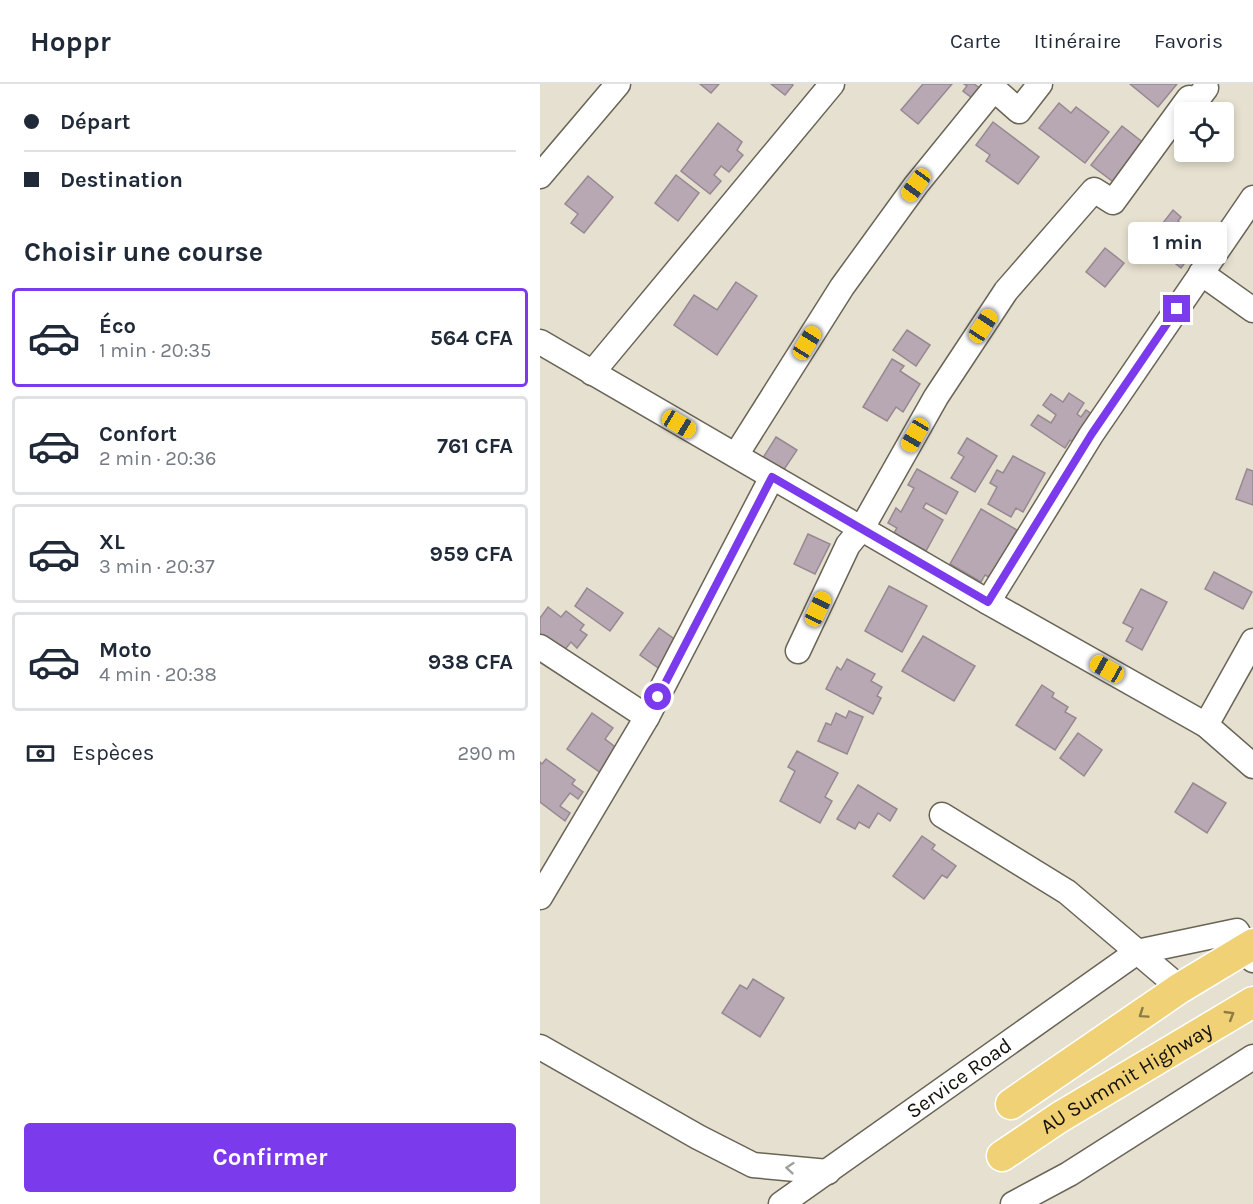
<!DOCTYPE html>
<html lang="fr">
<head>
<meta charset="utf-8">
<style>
  :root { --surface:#fff; --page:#f2f2f3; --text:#1f2937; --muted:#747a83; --line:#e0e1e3; --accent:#7c3aed }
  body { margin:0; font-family:Karla,sans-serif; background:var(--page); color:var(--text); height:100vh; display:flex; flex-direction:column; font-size:22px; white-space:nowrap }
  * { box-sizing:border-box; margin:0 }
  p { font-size:20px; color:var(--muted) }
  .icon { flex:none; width:33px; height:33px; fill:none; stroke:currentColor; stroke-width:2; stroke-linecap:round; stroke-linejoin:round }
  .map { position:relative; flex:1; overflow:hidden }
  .drawer { display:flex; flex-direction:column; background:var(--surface); width:540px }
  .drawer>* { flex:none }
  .top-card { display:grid; align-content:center; height:132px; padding:0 24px; background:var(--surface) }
  .controls { position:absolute; left:634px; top:18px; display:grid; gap:12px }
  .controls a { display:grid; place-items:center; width:60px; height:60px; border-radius:6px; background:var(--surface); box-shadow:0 3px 9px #0003; font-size:30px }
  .end { position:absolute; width:27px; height:27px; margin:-14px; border:8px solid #7c3aed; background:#fff; box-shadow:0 0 0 3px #fff }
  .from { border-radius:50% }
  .bubble { position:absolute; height:42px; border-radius:6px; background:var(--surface); box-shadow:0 3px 9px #0003; font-size:20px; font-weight:700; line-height:42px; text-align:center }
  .car { position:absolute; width:18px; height:36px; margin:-18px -9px; border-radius:8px; box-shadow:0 0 4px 2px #0007; background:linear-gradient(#f5c518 24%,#345 0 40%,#f5c518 0 76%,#345 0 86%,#f5c518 0) }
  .top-card b { display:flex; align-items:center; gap:21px; height:57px; font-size:22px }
  .top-card b+b { border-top:2px solid var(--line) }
  .top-card i { width:15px; height:15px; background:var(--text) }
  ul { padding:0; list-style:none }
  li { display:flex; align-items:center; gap:18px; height:99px; margin:0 12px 9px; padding:0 12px; border:3px solid var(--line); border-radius:6px }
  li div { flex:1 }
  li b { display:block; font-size:22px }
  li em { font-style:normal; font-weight:700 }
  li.current { border-color:var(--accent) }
  li>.icon { width:54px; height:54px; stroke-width:1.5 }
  h2 { padding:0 24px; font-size:27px; line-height:72px }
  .pay { display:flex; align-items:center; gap:15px; height:66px; padding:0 24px; font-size:22px }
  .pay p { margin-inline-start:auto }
  .button { display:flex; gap:12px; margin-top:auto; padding:12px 24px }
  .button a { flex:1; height:69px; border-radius:6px; background:var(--accent); color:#fff; font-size:24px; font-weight:700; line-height:69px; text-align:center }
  header { display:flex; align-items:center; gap:36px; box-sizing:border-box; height:84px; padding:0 30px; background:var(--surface); border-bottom:2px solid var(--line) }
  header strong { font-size:28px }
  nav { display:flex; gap:33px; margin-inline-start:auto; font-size:21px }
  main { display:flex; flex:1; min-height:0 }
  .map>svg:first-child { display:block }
  .building { fill:#b8a8b3; stroke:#978892; stroke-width:1.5 }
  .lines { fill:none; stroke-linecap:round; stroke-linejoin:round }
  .minor-casing { stroke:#696456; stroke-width:27 }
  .major-casing { stroke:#fff; stroke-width:33 }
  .minor { stroke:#fff; stroke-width:24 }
  .major { stroke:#f0d176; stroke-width:30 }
  .oneway { stroke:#8d7b46 }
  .oneway2 { stroke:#a1a09d }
  .route { stroke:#7c3aed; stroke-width:8 }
  .labels { text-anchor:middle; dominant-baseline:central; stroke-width:6; stroke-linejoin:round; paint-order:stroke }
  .street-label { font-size:21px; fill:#13110b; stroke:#f3eedc }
</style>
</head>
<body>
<header>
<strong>Hoppr</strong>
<nav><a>Carte</a><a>Itinéraire</a><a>Favoris</a></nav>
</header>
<main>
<section class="drawer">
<div class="top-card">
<b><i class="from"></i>Départ</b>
<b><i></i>Destination</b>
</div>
<h2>Choisir une course</h2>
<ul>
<li class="current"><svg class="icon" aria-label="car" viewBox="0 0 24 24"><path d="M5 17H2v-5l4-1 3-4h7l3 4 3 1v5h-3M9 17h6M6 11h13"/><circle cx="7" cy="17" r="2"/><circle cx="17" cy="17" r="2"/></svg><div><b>Éco</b><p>1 min · 20:35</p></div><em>564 CFA</em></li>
<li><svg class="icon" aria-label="car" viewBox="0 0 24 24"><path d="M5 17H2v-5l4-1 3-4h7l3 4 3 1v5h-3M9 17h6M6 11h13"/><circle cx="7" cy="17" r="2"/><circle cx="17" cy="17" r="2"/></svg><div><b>Confort</b><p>2 min · 20:36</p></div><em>761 CFA</em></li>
<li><svg class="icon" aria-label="car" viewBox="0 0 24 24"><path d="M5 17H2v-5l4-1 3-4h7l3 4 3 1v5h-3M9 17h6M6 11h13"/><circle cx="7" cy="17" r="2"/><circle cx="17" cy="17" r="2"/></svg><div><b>XL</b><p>3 min · 20:37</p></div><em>959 CFA</em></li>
<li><svg class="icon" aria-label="car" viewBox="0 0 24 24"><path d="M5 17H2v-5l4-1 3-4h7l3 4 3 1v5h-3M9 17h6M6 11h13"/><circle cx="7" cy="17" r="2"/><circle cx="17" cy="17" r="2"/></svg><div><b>Moto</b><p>4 min · 20:38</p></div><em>938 CFA</em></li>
</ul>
<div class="pay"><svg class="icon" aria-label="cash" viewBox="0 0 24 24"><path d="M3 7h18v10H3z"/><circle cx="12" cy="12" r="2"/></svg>Espèces<p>290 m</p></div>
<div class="button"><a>Confirmer</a></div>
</section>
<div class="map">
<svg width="713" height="1120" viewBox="0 0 713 1120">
  <rect width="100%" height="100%" fill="#e5e0cf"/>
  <!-- building -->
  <g class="building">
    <polygon points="160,0 179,0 171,9"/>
    <polygon points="231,0 252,0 253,1 245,11"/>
    <polygon points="383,0 412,0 378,40 361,26"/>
    <polygon points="424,0 434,0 448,10 441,21 423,7 427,2"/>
    <polygon points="590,0 637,0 618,23"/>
    <polygon points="519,19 531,29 536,23 569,48 545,79 499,44"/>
    <polygon points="671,22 679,28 665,28"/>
    <polygon points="453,38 499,73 478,100 446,77 450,71 436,61"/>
    <polygon points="178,39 202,58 197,66 203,71 189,88 181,82 174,91 181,97 170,110 141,87"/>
    <polygon points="582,42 610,64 580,103 551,81"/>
    <polygon points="136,91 159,109 138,137 115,119"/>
    <polygon points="48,92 73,113 44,149 31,139 38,130 25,120"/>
    <polygon points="633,126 641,133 638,137 662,156 641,184 608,158"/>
    <polygon points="565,164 584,179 565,203 546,188"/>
    <polygon points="196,198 217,212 177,271 134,241 154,211 177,226"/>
    <polygon points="367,246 390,261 376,282 353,266"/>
    <polygon points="352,275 364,282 360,287 380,300 363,328 356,323 347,337 323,323"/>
    <polygon points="529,309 544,319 537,330 541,333 546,326 556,333 537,361 530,356 525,364 491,341 498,331 511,339 516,331 503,321 511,310 523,318"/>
    <polygon points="236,353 257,366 241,390 221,377"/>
    <polygon points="427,354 457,372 435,408 411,394 424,373 418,369"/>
    <polygon points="473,372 505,389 483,428 476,424 471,433 448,420 457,403 450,399 457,386 463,389"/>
    <polygon points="377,385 418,408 406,430 386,419 383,424 403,436 386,467 354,449 357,444 348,439 356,424 361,428 374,404 368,401"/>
    <polygon points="707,385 713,387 713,421 696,415"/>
    <polygon points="441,425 477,446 471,456 476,459 455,496 445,491 441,498 410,480"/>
    <polygon points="268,450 290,460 275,490 254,480"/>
    <polygon points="674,488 712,508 703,525 665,505"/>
    <polygon points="349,502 387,522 362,568 325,547"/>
    <polygon points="47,504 83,529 70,547 35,522"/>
    <polygon points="601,505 627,518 602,566 586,557 593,544 583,539"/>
    <polygon points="8,523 21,533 26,527 44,541 40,546 47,551 37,564 31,558 22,569 0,552 0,534"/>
    <polygon points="119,544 140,559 121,586 100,571"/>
    <polygon points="383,552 435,582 414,617 362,587"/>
    <polygon points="307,575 335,590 331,597 342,603 337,612 341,614 333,630 286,605 297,583 301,586"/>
    <polygon points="502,601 514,609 512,613 528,623 525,628 536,634 515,666 476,641"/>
    <polygon points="309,627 323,633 307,670 278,657 286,639 291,641 296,629 306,634"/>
    <polygon points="52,629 73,644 65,655 78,665 68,694 27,665"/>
    <polygon points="538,649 562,666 544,692 520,674"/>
    <polygon points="257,667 298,689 285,713 292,717 280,739 240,717 255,687 248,683"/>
    <polygon points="6,675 35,696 32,700 43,708 38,715 30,709 20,722 30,729 25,737 0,718 0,678 2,680"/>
    <polygon points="653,699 686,719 667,749 635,728"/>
    <polygon points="318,701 357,725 350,737 338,729 329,744 319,738 315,745 297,735"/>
    <polygon points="382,752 395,761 392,765 416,782 407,794 402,791 384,815 353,792"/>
    <polygon points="213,895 244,914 220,953 182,929 200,901 207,905"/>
  </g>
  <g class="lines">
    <!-- minor casing -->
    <g class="minor-casing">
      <g id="minor">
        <polyline points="0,92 78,0"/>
        <polyline points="661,189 713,226"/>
        <polyline points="0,258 448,518 666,641 713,682"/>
        <polyline points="52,289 292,0"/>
        <polyline points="196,371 302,203 376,101 454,5 479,27 500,0"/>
        <polyline points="448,518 551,351 713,114"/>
        <polyline points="0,563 107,633"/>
        <polyline points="258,567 308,461 322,444 396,313 466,207 554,106 573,118 649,14 656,17 666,4"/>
        <polyline points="666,641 713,557"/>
        <polyline points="402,731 527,808 640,904"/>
        <polyline points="0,813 107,633 232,393"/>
        <polyline points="0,963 158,1053 213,1081 288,1088"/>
        <path id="s1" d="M241 1120 597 868 697 847 713 876"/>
        <polyline points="473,1120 529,1090 713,973"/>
      </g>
    </g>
    <!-- major casing -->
    <g class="major-casing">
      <g id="major">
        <polyline points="471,1020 640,904 713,860"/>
        <path id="s2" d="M462 1072 520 1033 713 918"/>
      </g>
    </g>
    <!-- minor -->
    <use href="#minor" class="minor"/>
    <!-- major -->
    <use href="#major" class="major"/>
  </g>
  <!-- one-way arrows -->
  <defs><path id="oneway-chevron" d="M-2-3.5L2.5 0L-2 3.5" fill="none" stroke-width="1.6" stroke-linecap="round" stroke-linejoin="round" transform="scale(1.5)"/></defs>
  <g class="oneway">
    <use href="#oneway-chevron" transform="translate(603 930) rotate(146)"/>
    <use href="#oneway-chevron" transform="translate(690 931) rotate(-31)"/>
  </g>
  <use class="oneway2" href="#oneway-chevron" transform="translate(250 1084) rotate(-175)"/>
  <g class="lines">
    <!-- route -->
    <polyline class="route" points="118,613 232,393 448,518 551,351 637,225"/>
  </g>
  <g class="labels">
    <!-- street labels -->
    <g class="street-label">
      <text stroke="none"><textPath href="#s1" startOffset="218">Service Road</textPath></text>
      <text stroke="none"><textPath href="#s2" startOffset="147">AU Summit Highway</textPath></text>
    </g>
  </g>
</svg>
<div class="controls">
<a><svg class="icon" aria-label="locate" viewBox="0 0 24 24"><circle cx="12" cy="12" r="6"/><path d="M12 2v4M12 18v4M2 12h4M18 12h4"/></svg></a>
</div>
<i class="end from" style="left:118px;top:613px"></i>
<i class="end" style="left:637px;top:225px"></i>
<div class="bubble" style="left:588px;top:138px;width:99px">1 min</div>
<i class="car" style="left:376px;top:101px;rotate:216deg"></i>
<i class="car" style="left:443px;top:242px;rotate:33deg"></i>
<i class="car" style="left:267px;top:259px;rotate:32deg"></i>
<i class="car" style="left:139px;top:340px;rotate:121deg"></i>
<i class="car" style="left:375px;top:351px;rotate:210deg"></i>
<i class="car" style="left:278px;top:525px;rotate:25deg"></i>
<i class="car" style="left:567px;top:585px;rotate:299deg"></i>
</div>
</main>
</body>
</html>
